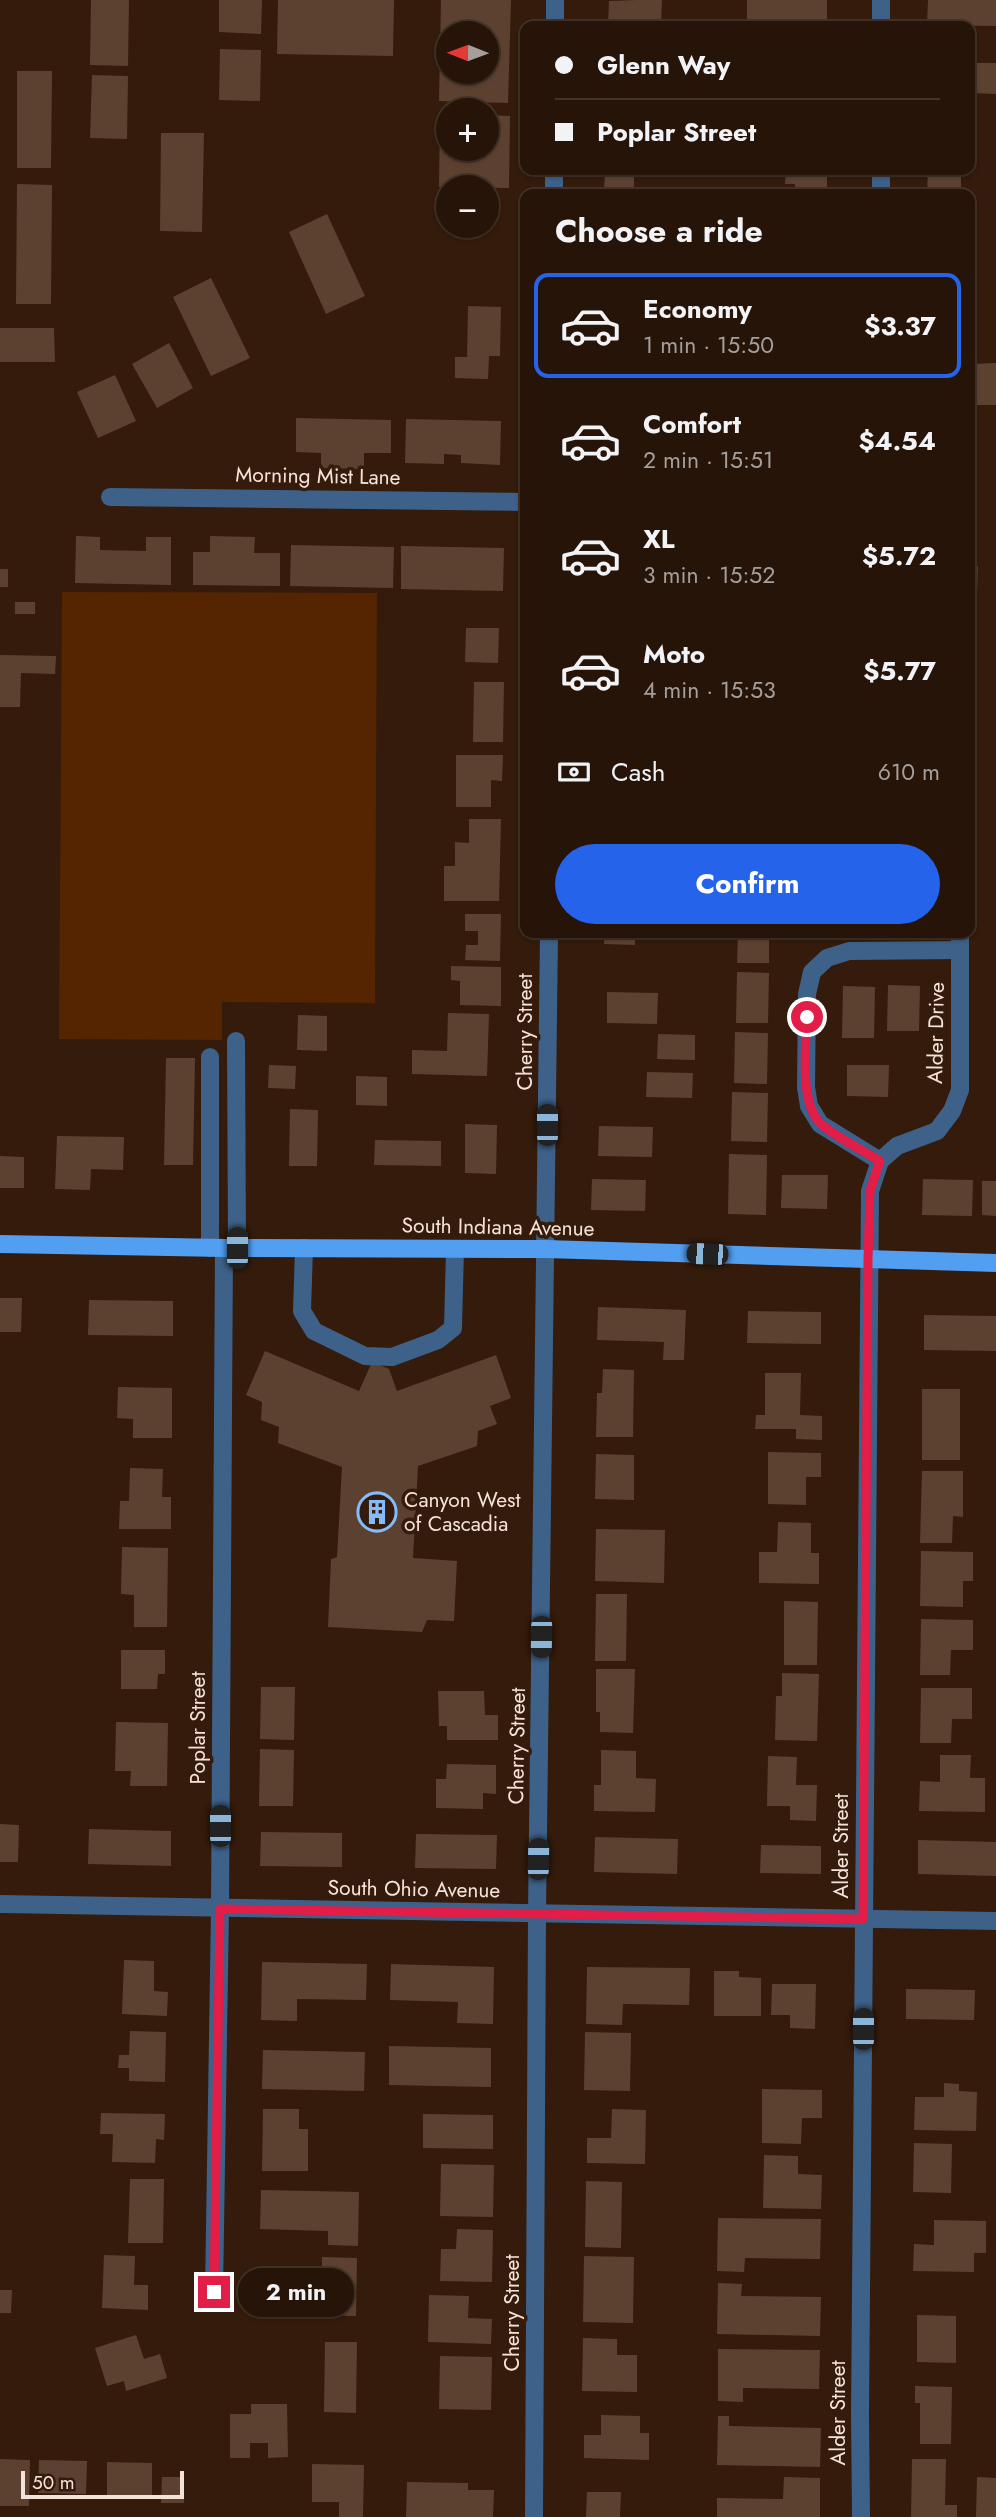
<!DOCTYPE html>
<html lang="en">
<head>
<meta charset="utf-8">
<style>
  :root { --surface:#271408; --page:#332116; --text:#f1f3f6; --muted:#a49e9c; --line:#433329; --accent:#2563eb }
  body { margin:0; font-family:Jost,sans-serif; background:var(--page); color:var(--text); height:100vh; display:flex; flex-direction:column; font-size:26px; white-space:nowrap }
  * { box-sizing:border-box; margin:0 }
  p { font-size:23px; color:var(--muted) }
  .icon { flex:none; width:38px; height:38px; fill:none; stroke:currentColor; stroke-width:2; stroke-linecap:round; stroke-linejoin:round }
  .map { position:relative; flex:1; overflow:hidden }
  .sheet { position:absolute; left:520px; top:189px; width:455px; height:749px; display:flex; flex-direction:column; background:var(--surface); border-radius:14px; box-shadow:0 2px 5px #0004,0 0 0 2px var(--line) }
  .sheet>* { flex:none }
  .top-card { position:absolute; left:520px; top:21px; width:455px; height:154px; border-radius:14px; box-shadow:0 2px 5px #0004,0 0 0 2px var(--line); display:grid; align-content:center; height:154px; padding:0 35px; background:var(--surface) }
  .needle { width:46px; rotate:271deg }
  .tools { position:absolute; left:436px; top:21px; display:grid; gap:14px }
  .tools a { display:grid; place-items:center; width:63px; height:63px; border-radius:50%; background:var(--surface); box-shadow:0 2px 5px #0004,0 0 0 2px var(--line); font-size:35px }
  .scale { position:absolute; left:21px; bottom:18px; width:163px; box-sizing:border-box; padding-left:7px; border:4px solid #f5e3d9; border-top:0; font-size:19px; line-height:24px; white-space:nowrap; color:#f5e3d9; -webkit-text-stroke:5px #341b0b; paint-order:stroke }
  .end { position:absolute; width:32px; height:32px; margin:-16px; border:9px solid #e11d48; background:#fff; box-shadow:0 0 0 4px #fff }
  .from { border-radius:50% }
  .bubble { position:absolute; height:49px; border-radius:24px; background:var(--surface); box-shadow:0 2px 5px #0004,0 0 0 2px var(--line); font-size:23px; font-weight:700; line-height:49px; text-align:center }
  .car { position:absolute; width:21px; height:42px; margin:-21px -10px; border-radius:9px; box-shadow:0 0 5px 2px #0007; background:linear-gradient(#222 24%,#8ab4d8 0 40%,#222 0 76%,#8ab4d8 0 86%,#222 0) }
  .top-card b { display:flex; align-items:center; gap:24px; height:66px; font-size:26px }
  .top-card b+b { border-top:2px solid var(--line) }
  .top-card i { width:18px; height:18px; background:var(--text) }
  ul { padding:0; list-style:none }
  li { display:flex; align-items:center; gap:21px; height:105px; margin:0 14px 10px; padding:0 21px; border:4px solid transparent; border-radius:14px }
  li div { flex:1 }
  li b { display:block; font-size:26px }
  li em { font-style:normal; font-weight:700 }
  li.on { border-color:var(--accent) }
  li>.icon { width:63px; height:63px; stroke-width:1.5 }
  h2 { padding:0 35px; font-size:32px; line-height:84px }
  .pay { display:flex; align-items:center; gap:18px; height:77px; padding:0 35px; font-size:26px }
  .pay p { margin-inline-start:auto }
  .action { display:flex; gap:14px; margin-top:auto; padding:14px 35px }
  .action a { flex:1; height:80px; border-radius:42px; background:var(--accent); color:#fff; font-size:28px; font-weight:700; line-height:80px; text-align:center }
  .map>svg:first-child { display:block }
  .green { fill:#552400 }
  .building { fill:#5d4130; fill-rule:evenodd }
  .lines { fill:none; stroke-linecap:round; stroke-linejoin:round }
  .minor { stroke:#3d6189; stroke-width:18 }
  .major { stroke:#529ef1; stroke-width:18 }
  .route { stroke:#e11d48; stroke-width:9 }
  .labels { text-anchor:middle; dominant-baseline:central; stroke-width:7; stroke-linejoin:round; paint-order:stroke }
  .street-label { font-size:21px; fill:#f5e3d9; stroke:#341b0b }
  .poi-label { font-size:21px; fill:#f5e3d9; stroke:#341b0b; text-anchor:start }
</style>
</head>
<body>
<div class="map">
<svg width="996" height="2517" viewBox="0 0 996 2517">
  <rect width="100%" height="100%" fill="#341b0b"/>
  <!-- green -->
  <polygon class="green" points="62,592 377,593 375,1003 222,1002 222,1040 59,1039"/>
  <!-- building -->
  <g class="building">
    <polygon points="91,0 129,0 128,66 90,65"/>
    <polygon points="219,0 262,0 261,34 219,32"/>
    <polygon points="278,0 394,0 393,56 277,54"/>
    <path d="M441 0H511L508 103 439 101ZM448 33H486V72H448Z"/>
    <polygon points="637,0 662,0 661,26 608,26 609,1"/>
    <rect x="747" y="0" width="80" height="25"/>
    <polygon points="928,0 996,0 996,26 927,25"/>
    <polygon points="220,49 261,50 260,101 219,100"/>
    <polygon points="970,63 996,63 996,94 970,93"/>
    <polygon points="17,71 52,71 51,168 17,168"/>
    <polygon points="92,75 128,76 127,139 90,138"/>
    <polygon points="440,114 448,115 448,149 486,149 486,115 510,116 509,188 439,187"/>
    <polygon points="161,133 204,133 202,232 160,231"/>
    <polygon points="605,170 634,170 634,194 604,194"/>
    <polygon points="786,170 827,170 827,194 795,194 795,184 785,184"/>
    <polygon points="928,170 961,170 961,194 927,194"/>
    <polygon points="17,184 52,185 51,304 16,304"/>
    <polygon points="327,214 365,296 326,314 289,232"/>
    <polygon points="211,278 250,358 211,376 173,297"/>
    <polygon points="970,280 974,280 973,331 970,330"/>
    <polygon points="468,306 501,307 500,356 489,356 488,379 455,378 455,357 467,357"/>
    <polygon points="0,328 54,328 55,362 0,362"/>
    <polygon points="169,343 193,388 157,408 132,364"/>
    <polygon points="996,363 996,405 970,405 970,364"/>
    <polygon points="115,375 136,421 98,438 77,392"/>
    <polygon points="296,418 391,420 391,453 364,453 364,469 321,468 321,453 296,452"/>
    <polygon points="406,419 501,421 500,465 461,463 461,455 444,454 444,464 405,463"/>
    <polygon points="970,481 976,481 975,535 970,535"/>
    <polygon points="76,536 100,537 100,550 146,551 146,537 171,537 171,585 75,583"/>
    <polygon points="210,536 255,537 254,553 280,553 280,586 193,585 193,552 210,552"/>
    <polygon points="291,545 394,547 393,588 290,586"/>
    <polygon points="401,546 504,548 503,591 401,589"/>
    <polygon points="970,566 978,566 977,594 970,594"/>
    <rect x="0" y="569" width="8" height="18"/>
    <rect x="15" y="602" width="20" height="12"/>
    <polygon points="466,628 499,628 498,663 465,662"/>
    <polygon points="0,655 56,656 55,674 21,673 20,707 0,707"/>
    <polygon points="474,682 504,682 503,742 473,742"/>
    <polygon points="456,755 503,755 502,781 491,780 491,807 456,807"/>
    <polygon points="469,819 501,819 499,901 444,901 444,866 455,866 455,842 469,843"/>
    <polygon points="465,914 501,914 500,961 465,960 466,945 478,945 478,931 465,931"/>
    <polygon points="605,933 635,933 635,945 604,944"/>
    <polygon points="738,933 769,933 769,963 737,963"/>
    <polygon points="451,966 501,967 501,1006 460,1005 460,981 451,980"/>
    <polygon points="737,972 769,973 768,1023 736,1023"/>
    <polygon points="888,985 920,986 919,1031 887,1031"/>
    <polygon points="843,986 875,987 874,1038 842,1038"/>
    <polygon points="607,992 658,993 657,1024 607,1023"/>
    <polygon points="448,1013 489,1014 487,1076 412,1074 412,1050 447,1051"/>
    <polygon points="298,1015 327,1016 327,1051 297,1050"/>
    <polygon points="735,1032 768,1033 767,1084 734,1083"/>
    <polygon points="658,1034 695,1035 695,1060 657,1059"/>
    <polygon points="166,1058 195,1058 193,1165 164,1165"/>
    <polygon points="269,1065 296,1066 295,1089 268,1088"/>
    <polygon points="847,1065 889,1065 888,1097 847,1096"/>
    <polygon points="647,1072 693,1073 692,1098 646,1097"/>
    <polygon points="356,1076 387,1077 387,1106 356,1105"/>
    <polygon points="732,1092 768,1093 767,1142 731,1141"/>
    <polygon points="290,1109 318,1110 317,1166 289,1166"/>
    <polygon points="465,1124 497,1125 496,1174 465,1173"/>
    <polygon points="599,1126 653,1127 652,1157 598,1156"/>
    <polygon points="57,1136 124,1137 123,1170 91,1169 90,1190 55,1189"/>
    <polygon points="375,1140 441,1141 441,1166 374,1165"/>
    <polygon points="729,1154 767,1155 766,1215 728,1214"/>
    <polygon points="0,1156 24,1157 24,1188 0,1188"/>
    <polygon points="782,1175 828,1175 827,1209 781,1208"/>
    <polygon points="592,1179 646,1180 645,1211 591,1210"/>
    <polygon points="923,1179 973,1180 972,1216 922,1215"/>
    <polygon points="982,1181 996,1181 996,1216 982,1215"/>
    <polygon points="0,1298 22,1298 21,1332 0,1332"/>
    <polygon points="89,1300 173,1301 173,1336 88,1335"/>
    <polygon points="598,1307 686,1310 684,1360 663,1360 664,1342 597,1340"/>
    <polygon points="748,1311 821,1312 821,1344 747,1343"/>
    <polygon points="924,1315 996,1316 996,1351 924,1350"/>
    <polygon points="265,1351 359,1391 372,1362 389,1369 397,1391 496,1355 511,1398 490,1406 497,1424 478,1431 477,1446 418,1466 413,1558 457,1561 454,1621 427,1620 422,1632 328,1627 331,1559 337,1557 342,1467 278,1443 279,1427 261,1420 262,1402 246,1395"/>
    <polygon points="603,1369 634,1370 633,1437 596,1437 597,1393 602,1393"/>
    <polygon points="765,1373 801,1373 800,1415 822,1416 822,1440 796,1439 796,1429 755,1429 756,1415 765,1415"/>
    <polygon points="118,1387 172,1388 172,1438 133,1438 133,1419 117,1418"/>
    <rect x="922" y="1389" width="38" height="71"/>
    <polygon points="768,1452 821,1453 821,1477 806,1477 806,1505 768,1504"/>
    <polygon points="596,1454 634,1455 634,1500 595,1499"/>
    <polygon points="130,1468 163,1469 162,1497 171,1497 171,1529 119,1529 120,1501 129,1501"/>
    <polygon points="922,1471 963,1471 963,1517 953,1516 952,1543 920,1543"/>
    <polygon points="778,1522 811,1523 811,1553 819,1553 819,1584 759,1583 759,1552 777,1552"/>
    <polygon points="596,1529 665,1530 664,1583 595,1581"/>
    <polygon points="122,1547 168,1548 167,1627 134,1627 134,1595 121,1594"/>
    <polygon points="921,1551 973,1552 973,1581 963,1581 963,1607 920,1606"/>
    <polygon points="596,1594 627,1594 626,1661 595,1661"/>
    <polygon points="784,1601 818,1602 817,1665 784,1665"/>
    <polygon points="921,1619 973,1620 973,1650 951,1650 950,1675 920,1675"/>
    <polygon points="121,1650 165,1650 165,1674 158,1674 157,1689 121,1689"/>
    <polygon points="596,1669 635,1669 633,1733 600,1732 600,1712 596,1712"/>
    <polygon points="782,1673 819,1674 817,1741 775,1740 776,1696 782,1696"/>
    <polygon points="261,1687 295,1687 294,1740 260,1739"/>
    <polygon points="921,1688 972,1688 972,1719 952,1719 951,1743 920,1743"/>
    <polygon points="438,1691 484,1691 485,1715 498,1715 498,1740 447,1740 447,1726 439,1726"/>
    <polygon points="116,1722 168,1723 167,1786 130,1786 131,1771 115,1771"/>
    <polygon points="260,1749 294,1750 293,1806 259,1806"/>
    <polygon points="601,1750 636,1751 636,1778 656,1779 655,1812 594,1811 594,1785 601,1785"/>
    <polygon points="940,1755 971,1755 970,1778 985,1778 985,1812 919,1811 920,1781 940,1782"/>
    <polygon points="768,1756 797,1757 796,1785 817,1785 816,1821 790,1820 790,1806 767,1806"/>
    <polygon points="447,1764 496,1765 496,1794 483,1793 483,1809 436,1808 436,1779 446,1779"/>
    <polygon points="0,1824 19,1825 18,1862 0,1862"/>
    <polygon points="89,1829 171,1831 171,1866 88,1864"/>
    <polygon points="261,1832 342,1833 342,1867 260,1866"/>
    <polygon points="416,1834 497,1835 496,1869 415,1868"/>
    <polygon points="595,1837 678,1839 677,1874 594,1872"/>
    <polygon points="918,1840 996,1842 996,1876 918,1874"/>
    <polygon points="761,1845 821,1846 821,1874 760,1873"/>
    <polygon points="124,1960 154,1961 154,1991 168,1992 167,2016 122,2014"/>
    <polygon points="262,1962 367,1964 366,2000 297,1999 297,2021 261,2020"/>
    <polygon points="391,1964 494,1967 493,2024 457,2023 458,2002 390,2000"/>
    <polygon points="587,1967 690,1968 689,2005 623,2004 622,2025 586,2024"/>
    <polygon points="714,1971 739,1971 739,1977 761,1978 761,2016 714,2016"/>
    <polygon points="772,1984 816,1984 815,2029 790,2028 790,2015 771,2015"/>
    <polygon points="906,1989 975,1990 974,2020 906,2019"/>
    <polygon points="130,2031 166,2032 165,2082 129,2081 129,2068 118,2068 119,2055 129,2055"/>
    <polygon points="585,2032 631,2033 630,2091 584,2090"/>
    <polygon points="389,2046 491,2048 491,2087 389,2085"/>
    <polygon points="263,2050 365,2052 364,2091 262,2089"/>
    <polygon points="944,2083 959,2084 959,2091 977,2092 976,2131 914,2130 915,2097 944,2097"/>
    <polygon points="762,2089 822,2090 822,2118 802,2118 801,2144 762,2143"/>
    <polygon points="263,2109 299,2109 299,2129 308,2129 308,2171 262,2171"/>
    <polygon points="612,2109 646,2110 645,2164 587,2163 587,2138 611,2138"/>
    <polygon points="101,2113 165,2114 164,2140 156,2139 155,2163 112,2162 113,2134 100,2134"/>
    <polygon points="423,2114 493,2115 493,2149 423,2148"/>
    <polygon points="914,2143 952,2144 951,2193 913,2192"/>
    <polygon points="764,2155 798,2156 798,2174 822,2175 821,2209 763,2208"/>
    <polygon points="441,2164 494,2165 493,2217 440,2216"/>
    <polygon points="130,2179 164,2179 163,2243 128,2243"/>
    <polygon points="586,2181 622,2182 621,2248 585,2247"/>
    <polygon points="261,2190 359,2192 358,2246 328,2245 328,2231 260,2229"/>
    <polygon points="718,2218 821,2219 820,2259 745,2258 744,2272 717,2271"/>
    <polygon points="934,2220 986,2221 986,2253 974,2253 974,2272 913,2271 914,2244 934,2245"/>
    <polygon points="457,2229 493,2230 492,2282 440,2281 441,2249 456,2249"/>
    <polygon points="104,2255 135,2256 134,2285 148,2285 148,2310 102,2308"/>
    <polygon points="584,2256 634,2257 633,2323 583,2322"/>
    <polygon points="322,2257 357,2258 356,2316 265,2314 266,2270 322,2271"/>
    <polygon points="718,2283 742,2284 741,2296 821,2297 820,2336 717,2334"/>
    <polygon points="0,2290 12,2290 11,2313 0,2313"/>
    <polygon points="429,2295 469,2296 468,2318 492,2319 491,2344 428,2342"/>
    <polygon points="917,2315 956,2316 956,2363 917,2362"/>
    <polygon points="136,2335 144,2359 160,2354 167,2378 126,2391 124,2381 107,2386 95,2348"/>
    <polygon points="583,2338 617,2339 617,2355 637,2355 637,2392 582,2391"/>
    <polygon points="325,2342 357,2342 356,2413 324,2412"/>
    <polygon points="718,2349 820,2350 819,2389 743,2388 743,2402 718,2401"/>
    <polygon points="440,2356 492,2357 491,2410 439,2409"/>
    <polygon points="915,2386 952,2387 951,2444 920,2444 920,2403 915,2403"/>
    <polygon points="251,2404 287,2404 288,2457 268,2458 268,2443 250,2443 250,2458 230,2458 230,2414 251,2414"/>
    <polygon points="601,2415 640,2416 640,2433 649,2433 649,2460 584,2458 584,2435 601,2435"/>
    <polygon points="718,2416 729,2416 729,2426 821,2428 820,2467 717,2465"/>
    <polygon points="0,2459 30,2460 29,2506 0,2506"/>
    <polygon points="912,2459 946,2459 945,2505 957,2505 957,2517 911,2517"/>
    <polygon points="39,2460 87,2461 86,2494 38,2493"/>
    <polygon points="107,2462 152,2463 152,2495 107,2495"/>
    <polygon points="312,2464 364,2465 363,2517 339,2517 339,2502 312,2502"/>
    <polygon points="162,2477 184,2477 184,2503 161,2503"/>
    <polygon points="784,2477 820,2478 820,2517 717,2517 717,2498 783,2499"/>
    <polygon points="977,2477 996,2478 996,2517 976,2517"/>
    <polygon points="407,2482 468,2483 468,2490 494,2490 493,2517 406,2517"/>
    <polygon points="587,2492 621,2492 620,2517 586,2517"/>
  </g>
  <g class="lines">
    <!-- minor -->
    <g class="minor">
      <polyline points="881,0 881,26"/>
      <polyline points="555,26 555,0"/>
      <polyline points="881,170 881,194"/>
      <polyline points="554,194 554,170"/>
      <polyline points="110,497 525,502"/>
      <polyline points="236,1041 237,1248"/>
      <polyline points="210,1057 210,1248"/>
      <polyline points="880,1161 820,1124 809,1106 806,1087 807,994 812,972 827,958 849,951 960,950"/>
      <polyline points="304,1248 302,1311 314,1331 365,1356 392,1357 438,1340 453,1328 455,1249"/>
      <polyline points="0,1904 996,1921"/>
      <polyline points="214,2292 220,1909 224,1248"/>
      <polyline points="534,2517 537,1914 549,933"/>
      <polyline points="861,2517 860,2414 870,1191 880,1161 897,1146 937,1131 952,1111 960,1090 960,933"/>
    </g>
    <!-- major -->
    <polyline class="major" points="0,1244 224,1248 546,1249 996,1263"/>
  </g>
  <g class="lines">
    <!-- route -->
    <path class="route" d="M214 2292 220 1909 863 1919 868 1260 870 1191 880 1161C865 1152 831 1134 820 1123 799 1101 806 1046 807 1017"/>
  </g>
  <!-- icons -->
  <defs>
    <g id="building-ring" transform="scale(2.0125)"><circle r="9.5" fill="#341b0b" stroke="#84bcfb" stroke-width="1.5"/><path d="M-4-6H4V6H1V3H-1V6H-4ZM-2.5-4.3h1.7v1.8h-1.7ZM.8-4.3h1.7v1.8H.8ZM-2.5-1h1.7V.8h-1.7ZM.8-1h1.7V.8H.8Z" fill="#84bcfb"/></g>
  </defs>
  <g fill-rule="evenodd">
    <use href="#building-ring" x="377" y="1512"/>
  </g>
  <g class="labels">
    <!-- street labels -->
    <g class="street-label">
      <text transform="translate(318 476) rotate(1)">Morning Mist Lane</text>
      <text transform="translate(525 1032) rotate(-90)">Cherry Street</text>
      <text transform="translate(936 1033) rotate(-89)">Alder Drive</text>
      <text transform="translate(498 1227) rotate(1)">South Indiana Avenue</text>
      <text transform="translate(198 1728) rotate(-90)">Poplar Street</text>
      <text transform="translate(517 1746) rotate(-89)">Cherry Street</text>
      <text transform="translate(841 1846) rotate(-90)">Alder Street</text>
      <text transform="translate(414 1889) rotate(1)">South Ohio Avenue</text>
      <text transform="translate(512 2313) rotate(-90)">Cherry Street</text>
      <text transform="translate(838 2413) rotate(-90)">Alder Street</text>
    </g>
    <!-- poi labels -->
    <g class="poi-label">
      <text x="404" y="1500">Canyon West<tspan x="404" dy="24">of Cascadia</tspan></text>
    </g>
  </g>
</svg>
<div class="tools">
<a><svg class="needle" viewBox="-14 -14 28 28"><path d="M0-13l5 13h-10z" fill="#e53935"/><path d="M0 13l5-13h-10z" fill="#a49e9c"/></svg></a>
<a>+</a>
<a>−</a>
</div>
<div class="scale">50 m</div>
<i class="end from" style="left:807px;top:1017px"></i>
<i class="end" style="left:214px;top:2292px"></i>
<div class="bubble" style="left:238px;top:2268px;width:116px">2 min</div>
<i class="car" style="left:547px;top:1125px;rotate:0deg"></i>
<i class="car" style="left:237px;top:1248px;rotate:0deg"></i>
<i class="car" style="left:707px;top:1254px;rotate:272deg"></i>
<i class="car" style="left:541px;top:1637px;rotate:181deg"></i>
<i class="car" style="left:220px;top:1826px;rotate:0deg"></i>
<i class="car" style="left:538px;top:1859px;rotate:1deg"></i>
<i class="car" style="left:863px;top:2029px;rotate:0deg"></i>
<div class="top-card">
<b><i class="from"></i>Glenn Way</b>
<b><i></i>Poplar Street</b>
</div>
<section class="sheet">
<h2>Choose a ride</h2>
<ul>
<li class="on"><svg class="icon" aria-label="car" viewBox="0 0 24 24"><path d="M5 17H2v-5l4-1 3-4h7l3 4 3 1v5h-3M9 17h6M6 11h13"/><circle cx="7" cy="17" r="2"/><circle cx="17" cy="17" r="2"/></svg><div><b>Economy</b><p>1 min · 15:50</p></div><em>$3.37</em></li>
<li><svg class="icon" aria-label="car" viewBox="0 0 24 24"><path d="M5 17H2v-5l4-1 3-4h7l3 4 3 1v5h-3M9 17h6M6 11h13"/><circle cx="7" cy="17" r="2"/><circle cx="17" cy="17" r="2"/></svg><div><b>Comfort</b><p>2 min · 15:51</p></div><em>$4.54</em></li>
<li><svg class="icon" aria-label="car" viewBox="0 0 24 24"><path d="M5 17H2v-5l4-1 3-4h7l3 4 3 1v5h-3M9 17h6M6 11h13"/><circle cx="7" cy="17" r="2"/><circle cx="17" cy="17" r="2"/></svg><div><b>XL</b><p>3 min · 15:52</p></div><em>$5.72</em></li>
<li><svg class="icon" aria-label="car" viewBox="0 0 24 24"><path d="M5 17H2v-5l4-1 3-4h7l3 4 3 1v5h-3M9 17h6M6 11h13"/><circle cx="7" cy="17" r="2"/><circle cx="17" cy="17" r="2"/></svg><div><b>Moto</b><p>4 min · 15:53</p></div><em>$5.77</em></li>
</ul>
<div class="pay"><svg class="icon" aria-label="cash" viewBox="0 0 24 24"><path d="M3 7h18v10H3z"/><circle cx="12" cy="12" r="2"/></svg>Cash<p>610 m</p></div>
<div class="action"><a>Confirm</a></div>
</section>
</div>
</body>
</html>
